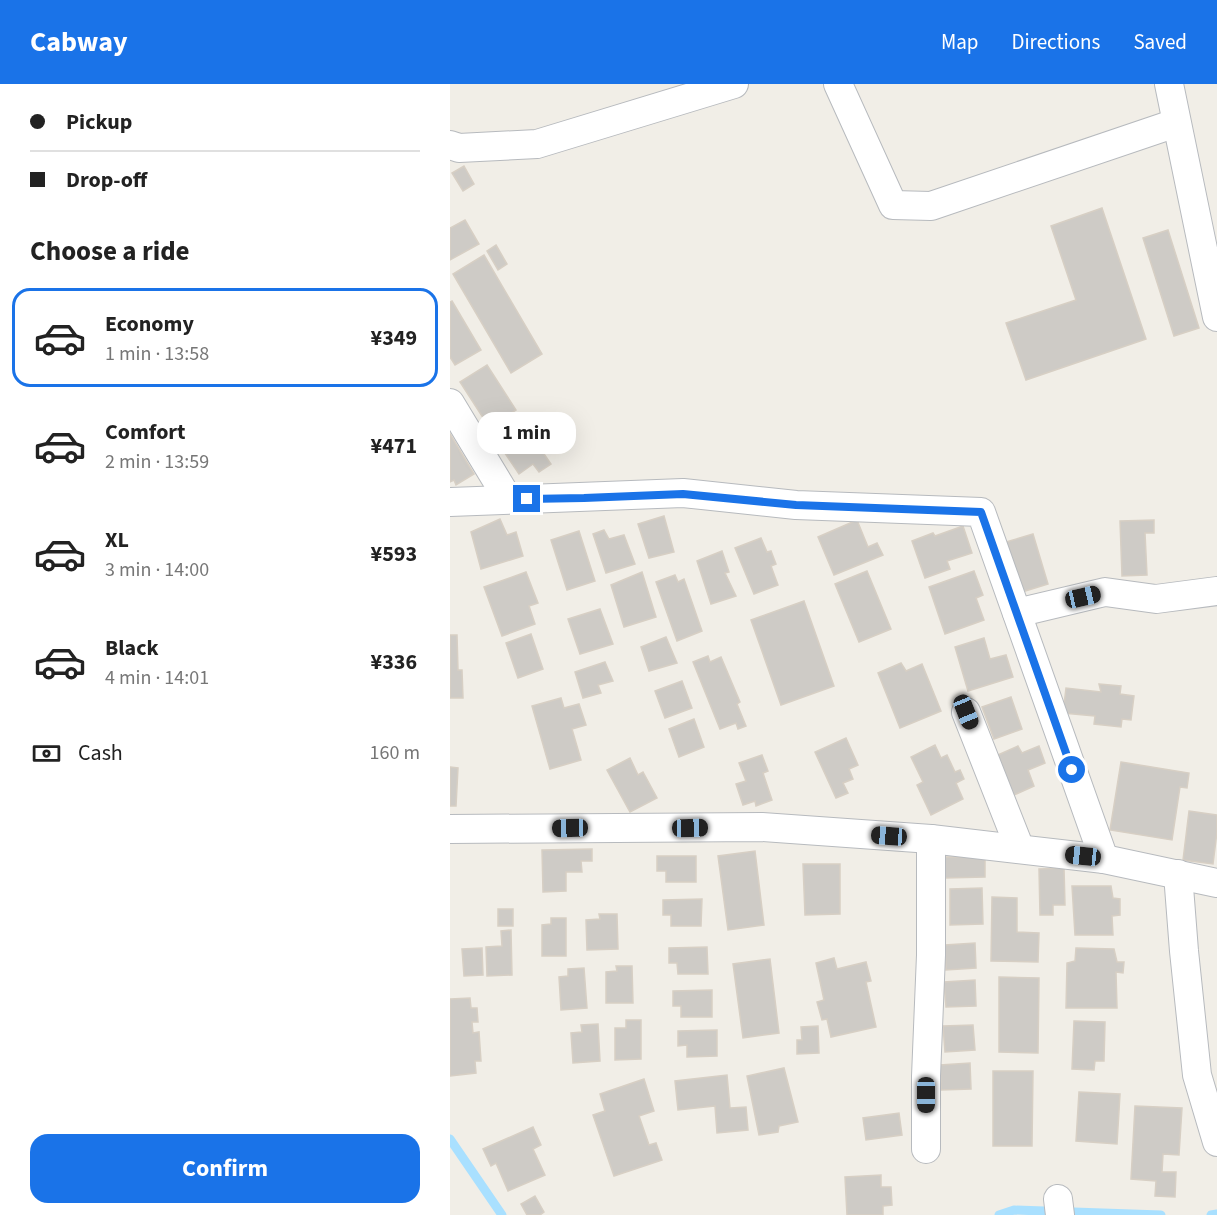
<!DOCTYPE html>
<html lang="en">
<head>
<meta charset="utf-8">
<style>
  :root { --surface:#fff; --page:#f2f2f2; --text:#222; --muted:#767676; --line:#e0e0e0; --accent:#1a73e8 }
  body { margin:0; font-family:"Source Sans 3",sans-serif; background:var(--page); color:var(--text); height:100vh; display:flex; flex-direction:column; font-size:22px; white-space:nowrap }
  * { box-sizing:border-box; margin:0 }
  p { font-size:20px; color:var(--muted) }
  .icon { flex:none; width:33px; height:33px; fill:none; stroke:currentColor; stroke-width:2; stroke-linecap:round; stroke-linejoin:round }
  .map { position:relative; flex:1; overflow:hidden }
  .details { display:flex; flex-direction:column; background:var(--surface); width:450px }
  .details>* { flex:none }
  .top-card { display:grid; align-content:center; height:132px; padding:0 30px; background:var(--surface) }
  .end { position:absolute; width:27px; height:27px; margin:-14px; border:8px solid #1a73e8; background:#fff; box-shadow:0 0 0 3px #fff }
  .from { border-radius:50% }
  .bubble { position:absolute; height:42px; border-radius:18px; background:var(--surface); box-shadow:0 6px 24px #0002; font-size:20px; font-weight:700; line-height:42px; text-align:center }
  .car { position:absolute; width:18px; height:36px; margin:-18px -9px; border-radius:8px; box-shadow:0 0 4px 2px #0007; background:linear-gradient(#222 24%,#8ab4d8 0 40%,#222 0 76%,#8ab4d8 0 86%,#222 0) }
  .top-card b { display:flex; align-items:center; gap:21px; height:57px; font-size:22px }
  .top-card b+b { border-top:2px solid var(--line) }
  .top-card i { width:15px; height:15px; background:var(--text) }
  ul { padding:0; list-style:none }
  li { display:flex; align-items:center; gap:18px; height:99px; margin:0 12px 9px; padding:0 18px; border:3px solid transparent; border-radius:18px }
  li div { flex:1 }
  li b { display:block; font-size:22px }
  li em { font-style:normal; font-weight:700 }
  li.current { border-color:var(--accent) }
  li>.icon { width:54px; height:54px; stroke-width:1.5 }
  h2 { padding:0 30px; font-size:27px; line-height:72px }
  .pay { display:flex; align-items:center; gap:15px; height:66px; padding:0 30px; font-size:22px }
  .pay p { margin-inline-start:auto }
  .primary-button { display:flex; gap:12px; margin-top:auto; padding:12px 30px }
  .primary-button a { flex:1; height:69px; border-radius:18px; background:var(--accent); color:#fff; font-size:24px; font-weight:700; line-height:69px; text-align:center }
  header { display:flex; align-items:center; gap:36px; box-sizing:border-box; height:84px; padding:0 30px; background:var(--accent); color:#fff }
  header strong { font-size:28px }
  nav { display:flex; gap:33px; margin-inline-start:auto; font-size:21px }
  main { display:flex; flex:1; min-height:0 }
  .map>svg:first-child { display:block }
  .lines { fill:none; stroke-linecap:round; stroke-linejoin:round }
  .stream { stroke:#a9e0ff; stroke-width:9 }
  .building { fill:#cecbc6; stroke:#d7cfc4; stroke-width:1.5 }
  .street-casing { stroke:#b7babe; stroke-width:30 }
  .street { stroke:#fff; stroke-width:28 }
  .route { stroke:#1a73e8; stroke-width:8 }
</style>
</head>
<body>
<header>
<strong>Cabway</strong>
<nav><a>Map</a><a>Directions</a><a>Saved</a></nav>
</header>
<main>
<section class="details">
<div class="top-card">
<b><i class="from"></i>Pickup</b>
<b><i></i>Drop-off</b>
</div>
<h2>Choose a ride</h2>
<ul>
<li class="current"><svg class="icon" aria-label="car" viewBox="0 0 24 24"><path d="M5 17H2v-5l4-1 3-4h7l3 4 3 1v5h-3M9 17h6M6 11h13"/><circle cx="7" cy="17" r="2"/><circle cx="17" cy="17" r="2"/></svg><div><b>Economy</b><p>1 min · 13:58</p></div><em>¥349</em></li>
<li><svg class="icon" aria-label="car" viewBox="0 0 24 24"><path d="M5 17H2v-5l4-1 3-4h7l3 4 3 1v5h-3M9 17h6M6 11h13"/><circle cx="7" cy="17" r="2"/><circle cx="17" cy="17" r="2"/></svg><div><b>Comfort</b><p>2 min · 13:59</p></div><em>¥471</em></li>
<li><svg class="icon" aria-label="car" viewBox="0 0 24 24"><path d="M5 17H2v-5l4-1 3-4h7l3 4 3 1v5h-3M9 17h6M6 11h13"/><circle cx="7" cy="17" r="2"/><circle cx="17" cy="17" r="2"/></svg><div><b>XL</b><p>3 min · 14:00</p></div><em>¥593</em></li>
<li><svg class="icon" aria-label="car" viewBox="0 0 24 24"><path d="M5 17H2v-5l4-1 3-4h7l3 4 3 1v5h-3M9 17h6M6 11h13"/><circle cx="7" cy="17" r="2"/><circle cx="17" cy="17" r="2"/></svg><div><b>Black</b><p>4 min · 14:01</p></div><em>¥336</em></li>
</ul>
<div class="pay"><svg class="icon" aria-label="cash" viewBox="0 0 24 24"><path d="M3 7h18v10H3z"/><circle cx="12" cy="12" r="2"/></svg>Cash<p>160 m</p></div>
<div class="primary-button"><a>Confirm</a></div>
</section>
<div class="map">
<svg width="767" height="1131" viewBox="0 0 767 1131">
  <rect width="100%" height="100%" fill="#f1eee7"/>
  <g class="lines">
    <!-- stream -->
    <g class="stream">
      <polyline points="0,1055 52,1131"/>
      <polyline points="549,1131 564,1126 711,1131"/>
      <polyline points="761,1131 767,1130"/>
    </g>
  </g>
  <!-- building -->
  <g class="building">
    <polygon points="14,82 24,100 13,107 2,89"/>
    <polygon points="652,124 696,255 576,296 556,239 626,216 601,142"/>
    <polygon points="15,136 29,160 0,176 0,144"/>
    <polygon points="718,146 749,244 724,252 693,154"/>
    <polygon points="46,161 57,180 48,186 37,167"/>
    <polygon points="34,171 92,270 61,289 3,190"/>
    <polygon points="2,217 31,266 5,281 0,273 0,218"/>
    <polygon points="37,281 66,326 39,343 10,298"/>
    <polygon points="74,341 101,380 89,388 83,380 69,390 48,359"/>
    <polygon points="0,350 24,390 6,401 4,396 0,398"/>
    <polygon points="214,432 224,468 199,474 188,440"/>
    <polygon points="50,435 57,451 66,448 73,472 31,485 21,448"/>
    <polygon points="407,436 418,463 427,459 433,471 384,491 368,453"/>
    <polygon points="704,436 704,449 695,449 697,491 672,492 670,437"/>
    <polygon points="513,442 522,469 497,477 500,485 475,494 462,457 483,449 485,452"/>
    <polygon points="154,446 159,455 174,451 185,480 156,489 143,450"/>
    <polygon points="129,447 145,497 117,506 101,456"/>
    <polygon points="583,450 598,500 572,508 556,458"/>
    <polygon points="311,454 317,468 321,467 326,480 321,482 328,501 304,510 285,464"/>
    <polygon points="272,467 279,488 275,489 286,512 261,520 247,477"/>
    <polygon points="417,487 441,545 409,558 385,500"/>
    <polygon points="524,487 533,511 526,514 534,536 495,550 479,503"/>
    <polygon points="76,488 88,519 79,522 85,540 52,552 34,503"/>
    <polygon points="192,488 206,533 174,543 161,501"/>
    <polygon points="225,491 228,498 234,495 252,547 227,557 206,498"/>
    <polygon points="354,517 384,602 331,621 301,536"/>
    <polygon points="150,525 163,560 130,570 118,535"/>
    <polygon points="81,550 93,585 68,594 56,559"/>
    <polygon points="0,551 7,551 8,586 12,586 13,614 0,614"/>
    <polygon points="216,553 227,579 199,587 191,563"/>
    <polygon points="534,554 540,575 556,571 563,593 518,607 505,563"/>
    <polygon points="258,572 260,578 271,573 290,618 287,620 296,642 288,645 286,639 270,645 243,578"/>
    <polygon points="155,578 163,597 148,601 151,609 133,614 125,588"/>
    <polygon points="451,579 456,587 472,580 491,627 450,644 428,589"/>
    <polygon points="232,597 242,624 215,634 205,607"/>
    <polygon points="649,600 671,602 670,610 684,612 681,636 672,635 671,643 644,640 645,632 613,629 616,604 651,608"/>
    <polygon points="561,613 572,645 544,655 532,623"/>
    <polygon points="111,614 114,624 129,620 136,641 122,645 131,676 100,685 82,622"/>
    <polygon points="244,635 254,663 229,673 219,645"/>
    <polygon points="396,654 408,681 399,685 403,695 393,699 398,709 386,714 365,668"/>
    <polygon points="485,661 491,674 497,671 505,688 510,686 514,695 506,699 513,715 481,731 467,701 473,698 461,673"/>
    <polygon points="568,662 572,669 589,662 595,679 578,686 584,702 564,711 548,671"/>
    <polygon points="312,671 318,687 313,689 322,716 306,722 305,717 293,721 286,700 296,697 289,679"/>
    <polygon points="180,674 188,691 193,688 207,714 180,728 157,686"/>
    <polygon points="671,678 739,689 737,704 730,703 722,756 660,746"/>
    <polygon points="0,683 8,684 6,722 0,722"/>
    <polygon points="739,727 767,731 767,748 763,780 733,776"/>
    <polygon points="142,765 142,777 131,777 132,788 116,788 116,807 93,808 92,766"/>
    <polygon points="305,767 314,841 278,846 268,772"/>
    <polygon points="207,772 246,772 246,798 216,798 216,787 207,787"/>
    <polygon points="495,773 535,773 535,793 495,794"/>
    <polygon points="353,780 390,780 390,830 355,831"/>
    <polygon points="614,784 615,821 603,821 603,831 590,831 589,785"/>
    <polygon points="622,802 661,802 663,814 670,815 670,831 662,832 663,851 625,851"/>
    <polygon points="532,804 533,840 500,841 500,805"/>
    <polygon points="542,813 567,814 567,848 589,849 588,878 541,877"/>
    <polygon points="252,815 251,842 221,842 221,831 213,831 213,816"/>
    <rect x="48" y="825" width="15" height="17"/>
    <polygon points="149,830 167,830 168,865 137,866 136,836 150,835"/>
    <polygon points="101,834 116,834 116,872 92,872 92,841 101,840"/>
    <polygon points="61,846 62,891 37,892 36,863 52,862 51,847"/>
    <polygon points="525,859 526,884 496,886 495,861"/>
    <polygon points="257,863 258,890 228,890 227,879 219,879 219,864"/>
    <polygon points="32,864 33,891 14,892 12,865"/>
    <polygon points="626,864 664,865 667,878 674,878 673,889 666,888 667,924 616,924 617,879 625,877"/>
    <polygon points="384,874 387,885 416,878 421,897 416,898 426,943 381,953 377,935 372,936 367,918 374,916 366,879"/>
    <polygon points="320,875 329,949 293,954 283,880"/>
    <polygon points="166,882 182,882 183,919 156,919 156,888 167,887"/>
    <polygon points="134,884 137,924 111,926 109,893 118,892 118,885"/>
    <polygon points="549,893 589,894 588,969 549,968"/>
    <polygon points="525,896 526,922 496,923 494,898"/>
    <polygon points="262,906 262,933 231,933 231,922 223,922 223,907"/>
    <polygon points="20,914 21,924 27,924 28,938 22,938 23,949 29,948 31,977 25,977 26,989 0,992 0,915"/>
    <polygon points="176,936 191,936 191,975 165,976 165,944 176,944"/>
    <polygon points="624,937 655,938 654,977 645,977 644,986 622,985"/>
    <polygon points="148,940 150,977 123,979 121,949 132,948 131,941"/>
    <polygon points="523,941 525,966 495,968 493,942"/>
    <polygon points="368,942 369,969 347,970 347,956 352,956 351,943"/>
    <polygon points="267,946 267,972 237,973 237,961 228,962 228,947"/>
    <polygon points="520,979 521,1005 491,1006 490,981"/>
    <polygon points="334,984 348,1038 329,1042 328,1048 309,1051 297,992"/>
    <polygon points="543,987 583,987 582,1062 543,1062"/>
    <polygon points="277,991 280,1024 296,1023 298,1046 267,1049 265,1022 228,1026 225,997"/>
    <polygon points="194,995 204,1027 189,1032 199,1061 206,1059 212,1076 164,1092 143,1031 155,1027 150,1010"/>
    <polygon points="629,1008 670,1010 667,1060 626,1057"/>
    <polygon points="685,1022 732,1024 729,1071 713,1070 712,1088 726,1088 725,1113 705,1112 706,1097 681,1095"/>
    <polygon points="449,1029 452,1051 416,1056 413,1034"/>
    <polygon points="83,1043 91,1061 83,1065 95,1091 58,1107 46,1079 41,1082 33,1065"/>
    <polygon points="431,1091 431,1103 441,1103 442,1121 433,1122 433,1131 397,1131 395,1093"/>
    <polygon points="85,1112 94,1128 90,1131 77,1131 71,1120"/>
  </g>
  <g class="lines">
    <!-- street casing -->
    <g class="street-casing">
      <g id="street">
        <polyline points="388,0 443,121 481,122 726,39"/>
        <polyline points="719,0 767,233"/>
        <polyline points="0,61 9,64 87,60 284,0"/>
        <polyline points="0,319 58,415"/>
        <polyline points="0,418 233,409 346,421 531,428 654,775"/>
        <polyline points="567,529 655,508 706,515 767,507"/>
        <polyline points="516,628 570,765"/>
        <polyline points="0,745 312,743 481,755 654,775 767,799"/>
        <polyline points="728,790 734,867 747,991 767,1058"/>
        <polyline points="476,1065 476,992 481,871 481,755"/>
        <polyline points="608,1115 610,1131"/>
      </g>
    </g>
    <!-- street -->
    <use href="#street" class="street"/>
  </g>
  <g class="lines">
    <!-- route -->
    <polyline class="route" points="77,415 134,414 233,410 346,421 531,428 622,686"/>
  </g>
</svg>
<i class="end from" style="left:622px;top:686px"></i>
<i class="end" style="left:77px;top:415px"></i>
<div class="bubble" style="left:27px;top:328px;width:99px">1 min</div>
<i class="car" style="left:633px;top:513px;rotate:77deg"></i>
<i class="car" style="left:516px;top:628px;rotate:158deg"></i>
<i class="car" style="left:120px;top:744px;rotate:269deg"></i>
<i class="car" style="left:240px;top:744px;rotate:89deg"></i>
<i class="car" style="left:439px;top:752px;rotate:274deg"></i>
<i class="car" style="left:633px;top:772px;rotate:276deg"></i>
<i class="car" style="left:476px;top:1011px;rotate:180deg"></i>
</div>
</main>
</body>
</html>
